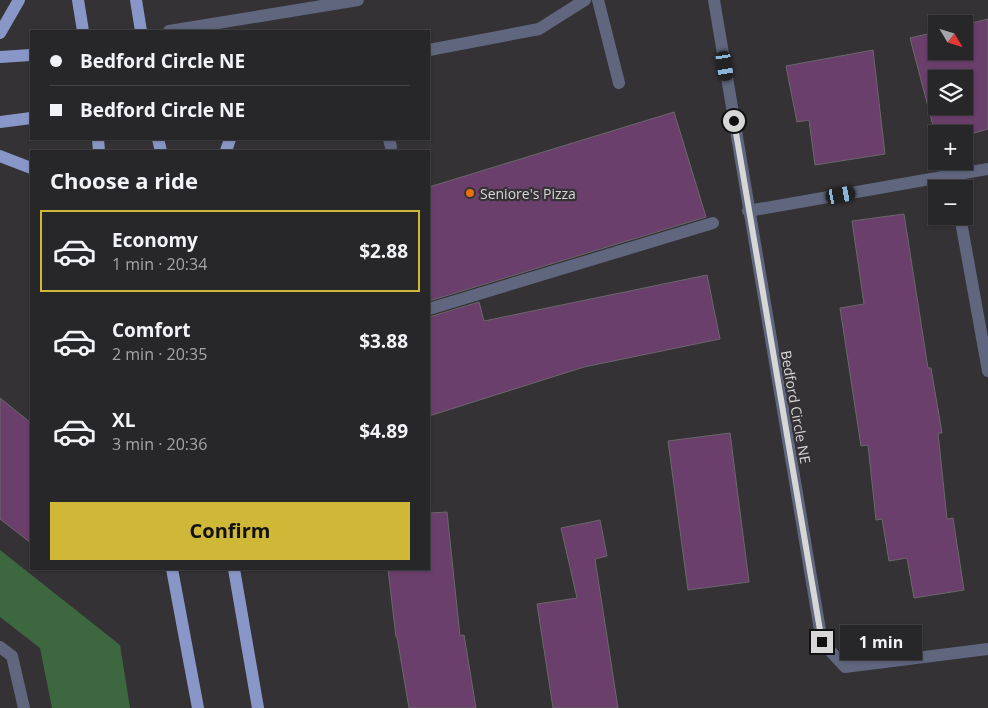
<!DOCTYPE html>
<html lang="en">
<head>
<meta charset="utf-8">
<style>
  :root { --surface:#272628; --page:#2f2e30; --text:#f1f3f6; --muted:#a4a5a8; --line:#434345; --accent:#cfb837 }
  body { margin:0; font-family:"Open Sans",sans-serif; background:var(--page); color:var(--text); height:100vh; display:flex; flex-direction:column; font-size:19px; white-space:nowrap }
  * { box-sizing:border-box; margin:0 }
  p { font-size:16px; color:var(--muted) }
  .icon { flex:none; width:28px; height:28px; fill:none; stroke:currentColor; stroke-width:2; stroke-linecap:round; stroke-linejoin:round }
  .map { position:relative; flex:1; overflow:hidden }
  .sheet { position:absolute; left:30px; top:150px; width:400px; height:420px; display:flex; flex-direction:column; background:var(--surface); border-radius:0px; box-shadow:0 1px 4px #0004,0 0 0 1px var(--line) }
  .sheet>* { flex:none }
  .hud { position:absolute; left:30px; top:30px; width:400px; height:110px; border-radius:0px; box-shadow:0 1px 4px #0004,0 0 0 1px var(--line); display:grid; align-content:center; height:110px; padding:0 20px; background:var(--surface) }
  .needle { width:32px; rotate:128deg }
  .buttons { position:absolute; left:928px; top:15px; display:grid; gap:10px }
  .buttons a { display:grid; place-items:center; width:45px; height:45px; border-radius:0px; background:var(--surface); box-shadow:0 1px 4px #0004,0 0 0 1px var(--line); font-size:25px }
  .end { position:absolute; width:22px; height:22px; margin:-11px; border:6px solid #d8d7d8; background:#111; box-shadow:0 0 0 2px #111 }
  .from { border-radius:50% }
  .bubble { position:absolute; height:35px; border-radius:0px; background:var(--surface); box-shadow:0 1px 4px #0004,0 0 0 1px var(--line); font-size:16px; font-weight:700; line-height:35px; text-align:center }
  .car { position:absolute; width:15px; height:30px; margin:-15px -8px; border-radius:6px; box-shadow:0 0 4px 1px #0007; background:linear-gradient(#222 24%,#8ab4d8 0 40%,#222 0 76%,#8ab4d8 0 86%,#222 0) }
  .hud b { display:flex; align-items:center; gap:18px; height:48px; font-size:19px }
  .hud b+b { border-top:1px solid var(--line) }
  .hud i { width:12px; height:12px; background:var(--text) }
  ul { padding:0; list-style:none }
  li { display:flex; align-items:center; gap:15px; height:82px; margin:0 10px 8px; padding:0 10px; border:2px solid transparent; border-radius:0px }
  li div { flex:1 }
  li b { display:block; font-size:19px }
  li em { font-style:normal; font-weight:700 }
  li.active { border-color:var(--accent) }
  li>.icon { width:45px; height:45px; stroke-width:1.5 }
  h2 { padding:0 20px; font-size:22px; line-height:60px }
  .primary-button { display:flex; gap:10px; margin-top:auto; padding:10px 20px }
  .primary-button a { flex:1; height:58px; border-radius:0px; background:var(--accent); color:#111; font-size:20px; font-weight:700; line-height:58px; text-align:center }
  .map>svg:first-child { display:block }
  .green { fill:#3d683f }
  .building { fill:#6a3f6b; stroke:#6a686a; fill-rule:evenodd }
  .lines { fill:none; stroke-linecap:round; stroke-linejoin:round }
  .minor { stroke:#5f667e; stroke-width:12 }
  .major { stroke:#8997c8; stroke-width:12 }
  .route { stroke:#d8d7d8; stroke-width:6 }
  .food-dot { fill:#e8710a; stroke:#343235; stroke-width:2 }
  .labels { text-anchor:middle; dominant-baseline:central; stroke-width:4.5; stroke-linejoin:round; paint-order:stroke }
  .poi-label { font-size:14px; fill:#d8d7d8; stroke:#343235; text-anchor:start }
  .street-label { font-size:14px; fill:#d8d7d8; stroke:#343235 }
</style>
</head>
<body>
<div class="map">
<svg width="988" height="708" viewBox="0 0 988 708">
  <rect width="100%" height="100%" fill="#343235"/>
  <!-- green -->
  <polygon class="green" points="0,550 120,645 130,708 52,708 40,648 0,617"/>
  <!-- building -->
  <g class="building">
    <path d="M988 19V129L964 136V134H936V137L910 38 936 32V51H964V25ZM936 79H964V106H936Z"/>
    <polygon points="873,50 885,154 815,165 809,120 797,122 786,66"/>
    <polygon points="674,112 706,217 429,301 429,187"/>
    <polygon points="904,214 928,368 931,368 942,433 938,433 947,519 953,518 964,590 914,598 907,558 889,561 882,519 876,520 868,445 861,446 840,308 864,304 852,221"/>
    <polygon points="707,275 720,339 584,367 429,416 429,317 479,302 484,321"/>
    <polygon points="0,398 31,423 31,543 0,519"/>
    <polygon points="730,433 749,582 688,590 668,441"/>
    <polygon points="447,512 460,636 464,635 476,708 409,708 397,637 396,637 388,569 429,569 429,513"/>
    <polygon points="600,520 607,556 595,559 618,708 553,708 537,604 577,598 561,528"/>
  </g>
  <g class="lines">
    <!-- minor -->
    <g class="minor">
      <polyline points="598,0 619,83"/>
      <polyline points="714,0 822,642 845,667 988,649"/>
      <polyline points="169,31 358,0"/>
      <polyline points="429,50 539,29 585,0"/>
      <polyline points="389,139 391,147"/>
      <polyline points="952,176 955,189"/>
      <polyline points="748,211 988,169"/>
      <polyline points="960,216 988,371"/>
      <polyline points="429,309 713,223"/>
      <polyline points="0,647 12,656 24,708"/>
    </g>
    <!-- major -->
    <g class="major">
      <polyline points="78,0 83,31"/>
      <polyline points="136,0 141,31"/>
      <polyline points="0,33 19,0"/>
      <polyline points="0,57 31,55"/>
      <polyline points="0,122 31,118"/>
      <polyline points="98,139 99,151"/>
      <polyline points="158,139 161,151"/>
      <polyline points="226,151 230,139"/>
      <polyline points="0,156 31,168"/>
      <polyline points="172,569 198,708"/>
      <polyline points="234,569 258,708"/>
    </g>
  </g>
  <g class="lines">
    <!-- route -->
    <polyline class="route" points="734,121 822,642"/>
  </g>
  <!-- markers -->
  <circle class="food-dot" cx="470" cy="193" r="5"/>
  <g class="labels">
    <!-- poi labels -->
    <g class="poi-label">
      <text x="480" y="193">Seniore's Pizza</text>
    </g>
    <!-- street labels -->
    <g class="street-label">
      <text transform="translate(796 407) rotate(80)">Bedford Circle NE</text>
    </g>
  </g>
</svg>
<div class="buttons">
<a><svg class="needle" viewBox="-14 -14 28 28"><path d="M0-13l5 13h-10z" fill="#e53935"/><path d="M0 13l5-13h-10z" fill="#a4a5a8"/></svg></a>
<a><svg class="icon" aria-label="layers" viewBox="0 0 24 24"><path d="M12 4l9 5-9 5-9-5zM3 14l9 5 9-5"/></svg></a>
<a>+</a>
<a>−</a>
</div>
<i class="end from" style="left:734px;top:121px"></i>
<i class="end" style="left:822px;top:642px"></i>
<div class="bubble" style="left:840px;top:625px;width:82px">1 min</div>
<i class="car" style="left:725px;top:66px;rotate:171deg"></i>
<i class="car" style="left:841px;top:195px;rotate:80deg"></i>
<div class="hud">
<b><i class="from"></i>Bedford Circle NE</b>
<b><i></i>Bedford Circle NE</b>
</div>
<section class="sheet">
<h2>Choose a ride</h2>
<ul>
<li class="active"><svg class="icon" aria-label="car" viewBox="0 0 24 24"><path d="M5 17H2v-5l4-1 3-4h7l3 4 3 1v5h-3M9 17h6M6 11h13"/><circle cx="7" cy="17" r="2"/><circle cx="17" cy="17" r="2"/></svg><div><b>Economy</b><p>1 min · 20:34</p></div><em>$2.88</em></li>
<li><svg class="icon" aria-label="car" viewBox="0 0 24 24"><path d="M5 17H2v-5l4-1 3-4h7l3 4 3 1v5h-3M9 17h6M6 11h13"/><circle cx="7" cy="17" r="2"/><circle cx="17" cy="17" r="2"/></svg><div><b>Comfort</b><p>2 min · 20:35</p></div><em>$3.88</em></li>
<li><svg class="icon" aria-label="car" viewBox="0 0 24 24"><path d="M5 17H2v-5l4-1 3-4h7l3 4 3 1v5h-3M9 17h6M6 11h13"/><circle cx="7" cy="17" r="2"/><circle cx="17" cy="17" r="2"/></svg><div><b>XL</b><p>3 min · 20:36</p></div><em>$4.89</em></li>
</ul>
<div class="primary-button"><a>Confirm</a></div>
</section>
</div>
</body>
</html>
